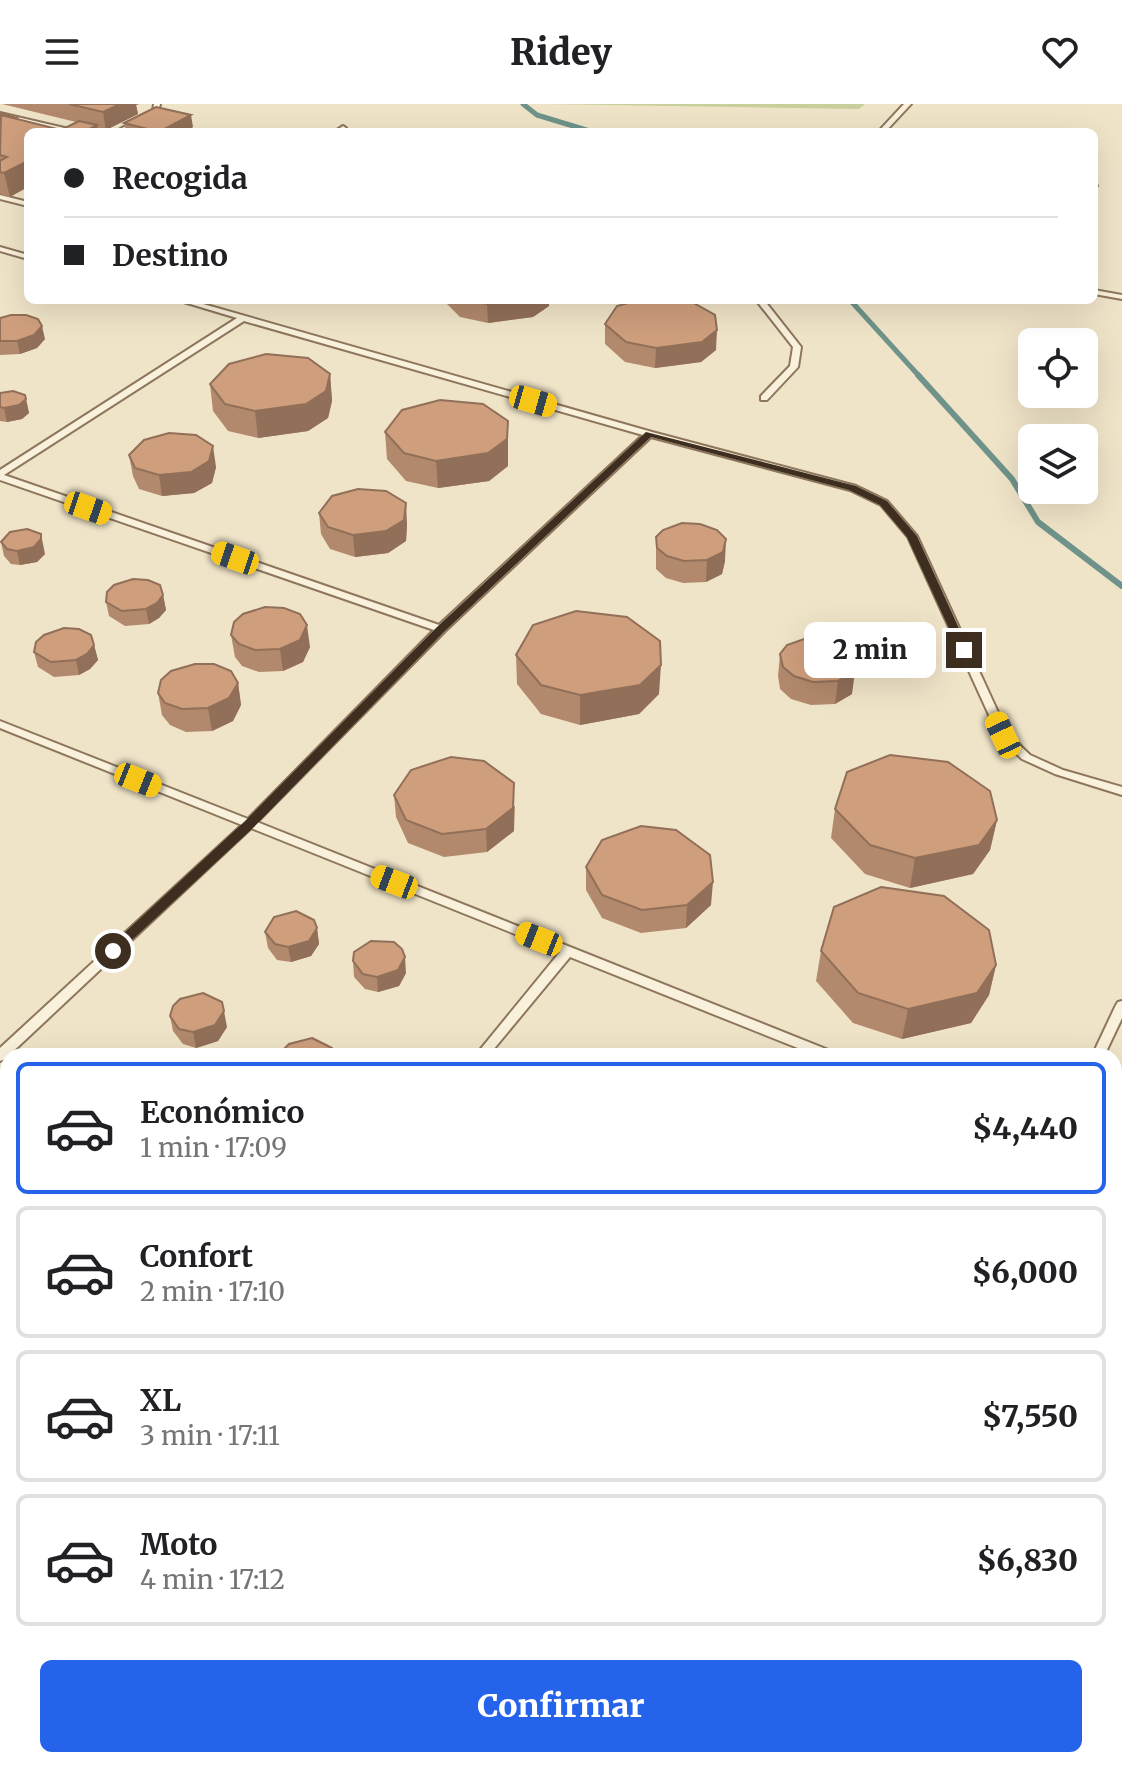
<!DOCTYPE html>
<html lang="es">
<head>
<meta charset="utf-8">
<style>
  :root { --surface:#fff; --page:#f6f6f6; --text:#202124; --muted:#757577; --line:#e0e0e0; --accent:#2563eb }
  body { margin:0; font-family:Merriweather,serif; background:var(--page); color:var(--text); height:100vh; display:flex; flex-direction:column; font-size:30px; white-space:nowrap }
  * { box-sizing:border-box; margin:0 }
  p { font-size:26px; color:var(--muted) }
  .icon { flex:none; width:44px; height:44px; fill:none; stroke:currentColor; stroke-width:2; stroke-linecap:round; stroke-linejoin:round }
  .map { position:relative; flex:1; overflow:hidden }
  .sheet { position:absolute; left:0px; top:944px; width:1122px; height:720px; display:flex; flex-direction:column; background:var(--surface); border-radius:24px 24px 0 0; box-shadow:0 8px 32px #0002 }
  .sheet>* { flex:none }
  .guide { position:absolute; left:24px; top:24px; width:1074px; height:176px; border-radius:12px; box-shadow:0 8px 32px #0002; display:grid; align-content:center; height:176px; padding:0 40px; background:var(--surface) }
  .fabs { position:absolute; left:1018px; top:224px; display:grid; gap:16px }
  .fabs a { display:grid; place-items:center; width:80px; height:80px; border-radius:12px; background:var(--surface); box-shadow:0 8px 32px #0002; font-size:40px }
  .end { position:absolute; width:36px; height:36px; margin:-18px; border:10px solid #3d2e20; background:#fff; box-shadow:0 0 0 4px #fff }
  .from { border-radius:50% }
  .bubble { position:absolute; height:56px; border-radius:12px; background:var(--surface); box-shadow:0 8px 32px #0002; font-size:26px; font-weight:800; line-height:56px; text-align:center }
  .car { position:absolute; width:24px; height:48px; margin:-24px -12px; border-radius:10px; box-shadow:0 0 6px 2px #0007; background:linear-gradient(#f5c518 24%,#345 0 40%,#f5c518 0 76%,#345 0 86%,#f5c518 0) }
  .guide b { display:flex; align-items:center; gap:28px; height:76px; font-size:30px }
  .guide b+b { border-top:2px solid var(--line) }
  .guide i { width:20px; height:20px; background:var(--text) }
  ul { padding:14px 0 0; list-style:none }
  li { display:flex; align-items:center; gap:24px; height:132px; margin:0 16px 12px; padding:0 24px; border:4px solid var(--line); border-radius:12px }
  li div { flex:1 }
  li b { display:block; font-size:30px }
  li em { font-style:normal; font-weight:800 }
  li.selected { border-color:var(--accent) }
  li>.icon { width:72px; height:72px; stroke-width:1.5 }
  .cta { display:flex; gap:16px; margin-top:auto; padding:16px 40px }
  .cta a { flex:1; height:92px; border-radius:12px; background:var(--accent); color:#fff; font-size:32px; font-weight:800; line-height:92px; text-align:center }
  header { display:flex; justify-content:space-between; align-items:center; height:104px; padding:0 40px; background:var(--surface); font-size:36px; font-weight:800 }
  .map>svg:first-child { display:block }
  .green { fill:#c9cf9b }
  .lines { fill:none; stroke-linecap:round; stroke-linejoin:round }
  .stream-far1 { stroke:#6f938a; stroke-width:5 }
  .stream { stroke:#6f938a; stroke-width:6 }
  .service-casing { stroke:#8d765c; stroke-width:4 }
  .service { fill:#faf1dc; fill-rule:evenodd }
  .wall { fill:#b2896c }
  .shaded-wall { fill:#916f58 }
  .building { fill:#cf9f7d; stroke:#916f58; stroke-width:2 }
  .route { fill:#3d2e20 }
</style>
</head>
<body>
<header><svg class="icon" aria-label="menu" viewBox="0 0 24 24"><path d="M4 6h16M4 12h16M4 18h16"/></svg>Ridey<svg class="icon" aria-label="heart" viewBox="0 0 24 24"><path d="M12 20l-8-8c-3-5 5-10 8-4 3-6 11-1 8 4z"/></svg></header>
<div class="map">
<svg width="1122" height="1664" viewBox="0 0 1122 1664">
  <rect width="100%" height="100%" fill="#f0e4c8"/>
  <!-- green -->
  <polygon class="green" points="544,0 865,0 859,5"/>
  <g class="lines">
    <!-- stream-far1 -->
    <g class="stream-far1">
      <polyline points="523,0 537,11 593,28"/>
      <polyline points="850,196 920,273"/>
    </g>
    <!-- stream -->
    <polyline class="stream" points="918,271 1012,375 1038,418 1122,482"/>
    <!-- service casing -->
    <g class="service-casing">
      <g id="service">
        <polygon points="154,0 160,0 158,9 123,28 115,28 153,7"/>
        <polygon points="904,0 911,0 885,28 878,28"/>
        <polygon points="0,9 73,26 76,28 65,28 0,13"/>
        <polygon points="343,22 346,24 341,28 334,28"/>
        <polygon points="0,91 28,98 28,102 0,95"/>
        <polygon points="0,143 28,151 28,155 0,147"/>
        <polygon points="1094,186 1122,191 1122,195 1094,190"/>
        <path d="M177 196H189L652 328 856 382 887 397 917 432 1008 630 1030 651 1063 666 1122 683V691L1055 670 1022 655 999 633 908 433 881 401 850 386 651 333 445 527 257 718 836 949 837 952H818L570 853 488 952H475L560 848 251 724 5 955 0 957V944L242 721 0 624V617L248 715 434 526 0 376V366L237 214ZM244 217 643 331 439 521 4 371Z"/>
        <polygon points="756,196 764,196 801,243 798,263 767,296 761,296 761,292 790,262 793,243"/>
        <polygon points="1122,897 1122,914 1104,952 1092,952 1116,901 1118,898"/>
        <polygon points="1114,1061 1122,1063 1122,1074 1114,1072"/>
        <polygon points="1122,1129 1122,1143 1120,1145 1122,1152 1122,1195 1117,1193 1114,1185 1114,1134"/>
        <polygon points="0,1174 8,1178 8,1191 0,1187"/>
        <polygon points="1122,1211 1122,1254 1119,1262 1114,1263 1114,1220 1117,1213"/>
        <polygon points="847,1656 874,1656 877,1658 880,1664 853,1664 850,1662"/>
        <polygon points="925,1656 943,1656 939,1664 921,1664"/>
      </g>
    </g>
    <!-- service -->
    <use href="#service" class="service"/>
  </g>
  <!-- wall -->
  <g class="wall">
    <polygon points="2,0 139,0 136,1 138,10 106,26 98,24 10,93 0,90 0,9 17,15 61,26 76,18"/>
    <polygon points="124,19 193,23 184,28 126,28"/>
    <polygon points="443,196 549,196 549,202 533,213 488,219 460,213"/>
    <polygon points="0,214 45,235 37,244 20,250 0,251"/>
    <polygon points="605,220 716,246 701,258 655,264 625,258 605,240"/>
    <polygon points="330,270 332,297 328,314 308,327 258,334 228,327 213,307 210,280"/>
    <polygon points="0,289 25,291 29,309 22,315 7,318 0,317"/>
    <polygon points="508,317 508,362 489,377 438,384 406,377 387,355 385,328"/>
    <polygon points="129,351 216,363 212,379 194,389 162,392 139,385 133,372"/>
    <polygon points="319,409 407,420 406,437 388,449 355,453 330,445 321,430"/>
    <polygon points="656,433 725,457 722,470 706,478 683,479 666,474 656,465"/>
    <polygon points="1,438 45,450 37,458 20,461 11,460 4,452"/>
    <polygon points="163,491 166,506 159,514 149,520 125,522 109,512 106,498"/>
    <polygon points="231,531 310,543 303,558 283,567 259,568 242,562 235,553"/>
    <polygon points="807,534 852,590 835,600 811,601 791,595 780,585 778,572 780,550"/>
    <polygon points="94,541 98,556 90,565 79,571 54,573 38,563 34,548"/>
    <polygon points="516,551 659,590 639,610 580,621 541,610 517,580"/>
    <polygon points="238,579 241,601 233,617 212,627 186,628 170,621 162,611 158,589"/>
    <polygon points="394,691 515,702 514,727 487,748 444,753 408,739 396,713"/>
    <polygon points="835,705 997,716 990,746 973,770 910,784 865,770 831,734"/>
    <polygon points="586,763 711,801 686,824 641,829 602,814 586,786"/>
    <polygon points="317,824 319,840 311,852 291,858 277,856 268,844 265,828"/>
    <polygon points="821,847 996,861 989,891 971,919 902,935 853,919 816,877"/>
    <polygon points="353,857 406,869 399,882 378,888 365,885 354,873"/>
    <polygon points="170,912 227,923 218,937 196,944 183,940 173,927"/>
  </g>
  <!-- shaded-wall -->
  <g class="shaded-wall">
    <polygon points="120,0 139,0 136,1 138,10 106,26 103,8"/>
    <polygon points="191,11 193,23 184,28 159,28"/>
    <polygon points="97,21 98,28 84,28"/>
    <polygon points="28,57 28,83 10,93 4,69"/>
    <polygon points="1098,82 1094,101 1094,84"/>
    <polygon points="515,196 549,196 549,202 533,213 488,219 487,200"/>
    <polygon points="42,222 45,235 37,244 20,250 17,237"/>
    <polygon points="717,226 716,246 701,258 655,264 656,244"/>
    <polygon points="330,270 332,297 328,314 308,327 258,334 255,307"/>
    <polygon points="26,295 29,309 22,315 7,318 4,304"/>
    <polygon points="508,317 508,362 489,377 438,384 436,357"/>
    <polygon points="213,342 216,363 212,379 194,389 162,392 159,371"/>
    <polygon points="406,399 407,420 406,437 388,449 355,453 353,431"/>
    <polygon points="41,430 45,450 37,458 20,461 17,447"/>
    <polygon points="726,435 725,457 722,470 706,478 707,456"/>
    <polygon points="163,491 166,506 159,514 149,520 146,505"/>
    <polygon points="307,521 310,543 303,558 283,567 280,545"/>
    <polygon points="94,541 98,556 90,565 79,571 76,556"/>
    <polygon points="661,561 659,590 639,610 580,621 580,591"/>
    <polygon points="855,568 852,590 835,600 838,577"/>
    <polygon points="238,579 241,601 233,617 212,627 208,604"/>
    <polygon points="514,679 514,727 487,748 486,725"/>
    <polygon points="997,716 990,746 973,770 910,784 915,754"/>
    <polygon points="713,778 711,801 686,824 687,801"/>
    <polygon points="317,824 319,840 311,852 291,858 288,843"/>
    <polygon points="405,853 406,869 399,882 378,888 377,873"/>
    <polygon points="996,861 989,891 971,919 902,935 908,905"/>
    <polygon points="224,907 227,923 218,937 196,944 193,928"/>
  </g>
  <!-- building -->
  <g class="building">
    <polygon points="69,0 120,0 103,8"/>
    <polygon points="156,3 191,11 159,28 124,19"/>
    <polygon points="0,9 17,14 15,15 0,12"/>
    <polygon points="1,11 61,26 79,17 97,21 84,28 28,28 28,57 4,69 0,68 0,57 7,53 0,51"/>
    <polygon points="1094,71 1098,82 1094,84"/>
    <polygon points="470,196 515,196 487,200"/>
    <polygon points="639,196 690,197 715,211 717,226 702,238 656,244 626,238 605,220 617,202"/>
    <polygon points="11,211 26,211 38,215 42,222 34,231 17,237 0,237 0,214"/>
    <polygon points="266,250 308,254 330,270 326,287 306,300 255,307 225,300 210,280 229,260"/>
    <polygon points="13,287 25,291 26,295 19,301 4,304 0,303 0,289"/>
    <polygon points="440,296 483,300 508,317 507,335 488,349 436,357 404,349 385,328 402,306"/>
    <polygon points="169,329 196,331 213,342 209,357 191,368 159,371 135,364 129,351 144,336"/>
    <polygon points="358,385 386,387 406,399 404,416 386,427 353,431 328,423 319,409 332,392"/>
    <polygon points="682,419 700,420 717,426 726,435 723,448 707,456 684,457 667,452 657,444 656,433 663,426"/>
    <polygon points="27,425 41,430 41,435 34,443 17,447 7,445 1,438 10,428"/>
    <polygon points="133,475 148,476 160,481 163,491 157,499 146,505 122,507 106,498 107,488 114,481"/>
    <polygon points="265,503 284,504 300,510 307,521 300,536 280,545 255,546 239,540 231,531 234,518 243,510"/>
    <polygon points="576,507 627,513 660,537 661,561 640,581 580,591 541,581 516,551 533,521"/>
    <polygon points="64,524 79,525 91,531 94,541 87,550 76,556 51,558 34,548 36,538 44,531"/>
    <polygon points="807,534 827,535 845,541 857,552 855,568 838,577 813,578 794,572 783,563 780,550 787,541"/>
    <polygon points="195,560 214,560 231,567 238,579 229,594 208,604 182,605 165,599 158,589 161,576 171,567"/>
    <polygon points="890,651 948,658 990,687 997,716 979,741 915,754 870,741 835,705 847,668"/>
    <polygon points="451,653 484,657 514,679 513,704 486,725 442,730 406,716 394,691 411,666"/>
    <polygon points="641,722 676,726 710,751 713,778 687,801 642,806 602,791 586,763 602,736"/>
    <polygon points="881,783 944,792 989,826 996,861 977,889 908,905 858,889 821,847 834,803"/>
    <polygon points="296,807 314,816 317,824 309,837 288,843 275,840 265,828 274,813"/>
    <polygon points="371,837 394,838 402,845 405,853 398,866 377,873 363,870 353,857 354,848"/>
    <polygon points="203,889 222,898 224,907 215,921 193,928 179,925 170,912 173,902 180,895"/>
    <polygon points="312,934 332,944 334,952 280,952 281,948 289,940"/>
  </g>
  <!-- route -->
  <polygon class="route" points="646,328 856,382 887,397 917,432 969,546 964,549 959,546 907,433 880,401 849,386 651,333 444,528 253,724 117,850 108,850 108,844 244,718 437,523"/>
</svg>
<div class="fabs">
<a><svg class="icon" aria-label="locate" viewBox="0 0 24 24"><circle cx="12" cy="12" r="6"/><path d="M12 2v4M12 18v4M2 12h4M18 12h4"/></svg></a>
<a><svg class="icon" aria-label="layers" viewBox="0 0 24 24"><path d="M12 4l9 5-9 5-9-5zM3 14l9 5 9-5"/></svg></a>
</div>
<i class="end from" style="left:113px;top:847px"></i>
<i class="end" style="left:964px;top:546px"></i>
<div class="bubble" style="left:804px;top:518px;width:132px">2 min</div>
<i class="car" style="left:533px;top:297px;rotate:106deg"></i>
<i class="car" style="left:88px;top:404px;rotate:109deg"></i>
<i class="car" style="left:235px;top:454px;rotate:289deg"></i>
<i class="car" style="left:1003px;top:631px;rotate:335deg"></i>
<i class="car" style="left:138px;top:676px;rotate:112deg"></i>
<i class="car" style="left:394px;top:778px;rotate:291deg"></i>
<i class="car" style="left:539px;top:835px;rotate:292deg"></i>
<div class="guide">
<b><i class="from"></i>Recogida</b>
<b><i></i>Destino</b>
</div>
<section class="sheet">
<ul>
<li class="selected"><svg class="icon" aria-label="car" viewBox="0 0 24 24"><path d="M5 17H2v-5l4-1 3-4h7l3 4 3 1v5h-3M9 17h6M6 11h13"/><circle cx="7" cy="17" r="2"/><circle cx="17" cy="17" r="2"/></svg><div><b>Económico</b><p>1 min · 17:09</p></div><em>$4,440</em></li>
<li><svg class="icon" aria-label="car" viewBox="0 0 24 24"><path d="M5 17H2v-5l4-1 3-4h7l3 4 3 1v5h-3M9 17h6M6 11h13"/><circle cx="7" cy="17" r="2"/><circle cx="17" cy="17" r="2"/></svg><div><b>Confort</b><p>2 min · 17:10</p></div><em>$6,000</em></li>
<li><svg class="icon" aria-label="car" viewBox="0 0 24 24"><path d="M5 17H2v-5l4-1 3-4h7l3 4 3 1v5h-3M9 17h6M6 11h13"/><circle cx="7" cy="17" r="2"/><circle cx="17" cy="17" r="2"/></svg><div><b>XL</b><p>3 min · 17:11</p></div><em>$7,550</em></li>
<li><svg class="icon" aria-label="car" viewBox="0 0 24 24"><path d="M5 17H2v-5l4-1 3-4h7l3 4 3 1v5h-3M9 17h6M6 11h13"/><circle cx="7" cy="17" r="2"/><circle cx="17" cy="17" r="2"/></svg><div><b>Moto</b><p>4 min · 17:12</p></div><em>$6,830</em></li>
</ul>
<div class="cta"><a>Confirmar</a></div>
</section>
</div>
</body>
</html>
